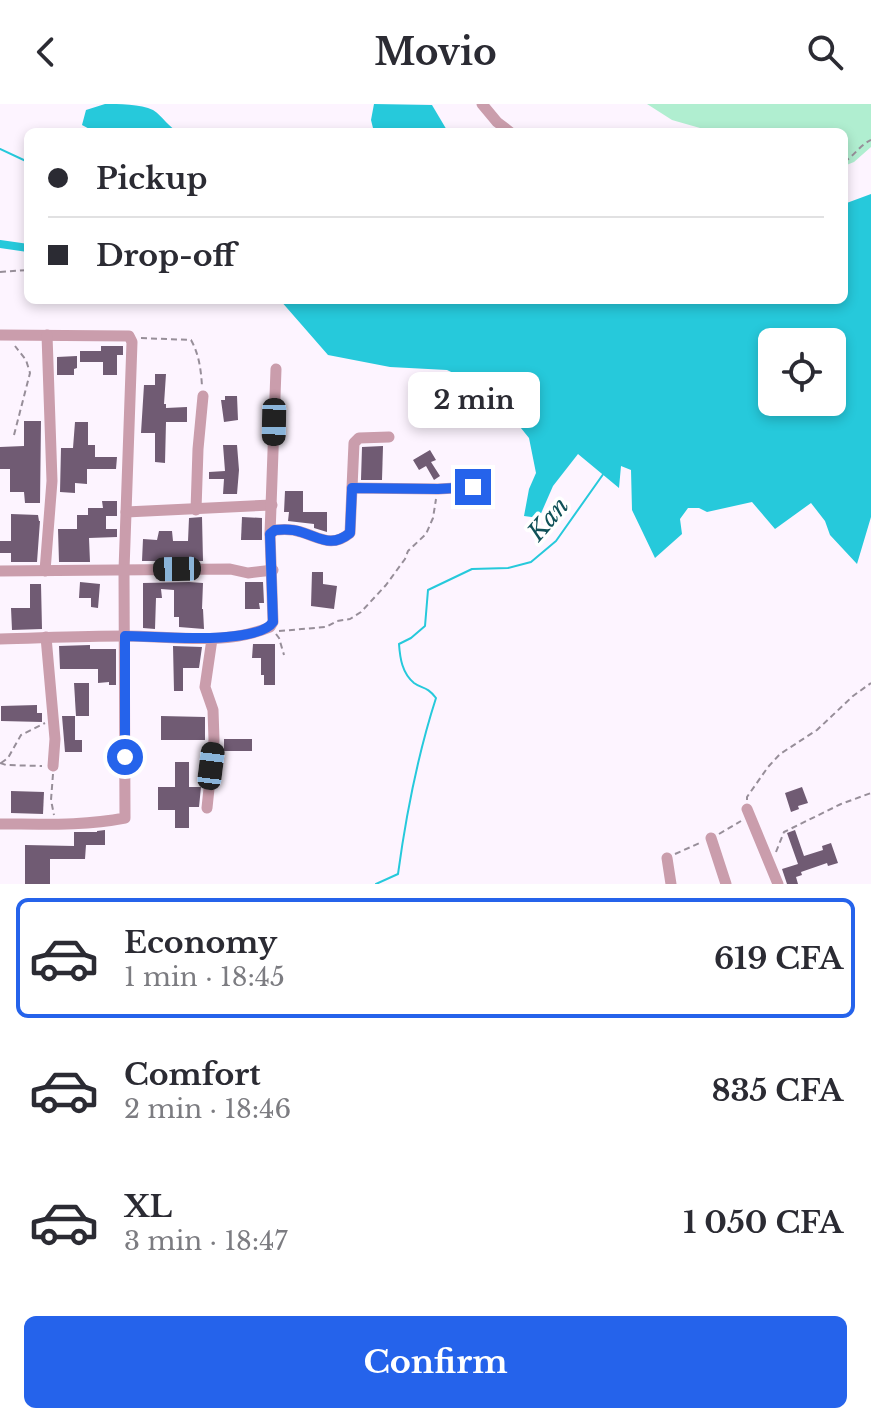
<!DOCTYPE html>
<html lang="en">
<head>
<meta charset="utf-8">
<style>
  :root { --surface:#fff; --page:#f2f2f3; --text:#2b2b33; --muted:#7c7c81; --line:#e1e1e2; --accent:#2563eb }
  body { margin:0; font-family:"Libre Baskerville",serif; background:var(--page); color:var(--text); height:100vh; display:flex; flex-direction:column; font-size:30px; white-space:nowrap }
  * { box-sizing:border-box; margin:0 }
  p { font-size:26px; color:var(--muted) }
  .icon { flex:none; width:44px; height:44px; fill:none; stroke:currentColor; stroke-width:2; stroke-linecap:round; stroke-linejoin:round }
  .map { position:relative; height:780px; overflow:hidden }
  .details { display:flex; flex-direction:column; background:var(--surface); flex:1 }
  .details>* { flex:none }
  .hud { position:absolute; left:24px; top:24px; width:824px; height:176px; border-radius:12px; box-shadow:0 4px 12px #0003; display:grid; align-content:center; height:176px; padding:0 24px; background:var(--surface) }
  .tools { position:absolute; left:758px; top:224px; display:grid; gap:16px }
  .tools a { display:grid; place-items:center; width:88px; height:88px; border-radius:12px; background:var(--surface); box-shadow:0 4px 12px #0003; font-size:40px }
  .end { position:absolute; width:36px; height:36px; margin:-18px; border:10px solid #2563eb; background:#fff; box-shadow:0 0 0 4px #fff }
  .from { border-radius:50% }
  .bubble { position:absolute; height:56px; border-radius:12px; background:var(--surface); box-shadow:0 4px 12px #0003; font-size:26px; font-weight:700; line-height:56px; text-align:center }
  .car { position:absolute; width:24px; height:48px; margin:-24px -12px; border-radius:10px; box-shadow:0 0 6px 2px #0007; background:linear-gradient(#222 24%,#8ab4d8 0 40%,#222 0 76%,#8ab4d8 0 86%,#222 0) }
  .hud b { display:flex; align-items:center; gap:28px; height:76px; font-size:30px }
  .hud b+b { border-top:2px solid var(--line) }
  .hud i { width:20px; height:20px; background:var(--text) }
  ul { padding:14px 0 0; list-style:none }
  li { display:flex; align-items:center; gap:24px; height:120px; margin:0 16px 12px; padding:0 8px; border:4px solid transparent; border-radius:12px }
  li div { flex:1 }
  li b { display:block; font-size:30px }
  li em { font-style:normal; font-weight:700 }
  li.active { border-color:var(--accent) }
  li>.icon { width:72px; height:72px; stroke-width:1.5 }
  .cta { display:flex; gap:16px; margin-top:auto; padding:16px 24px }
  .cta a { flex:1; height:92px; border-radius:12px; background:var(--accent); color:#fff; font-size:32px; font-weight:700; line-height:92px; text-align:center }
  header { display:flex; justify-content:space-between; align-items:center; height:104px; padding:0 24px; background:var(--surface); font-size:36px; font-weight:700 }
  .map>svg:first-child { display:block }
  .green { fill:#b0eed0 }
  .water { fill:#26c9db; fill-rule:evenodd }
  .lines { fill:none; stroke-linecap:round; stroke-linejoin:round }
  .stream { stroke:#26c9db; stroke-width:2 }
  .canal { stroke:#26c9db; stroke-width:8 }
  .building { fill:#705b73 }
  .path { stroke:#978e99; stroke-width:2; stroke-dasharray:6 4; stroke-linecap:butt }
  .minor { stroke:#ca9dac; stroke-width:11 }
  .route { stroke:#2563eb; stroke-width:10 }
  .labels { text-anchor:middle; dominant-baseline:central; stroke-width:7; stroke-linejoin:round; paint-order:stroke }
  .water-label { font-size:24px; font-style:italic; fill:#105158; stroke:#fff }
</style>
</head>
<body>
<header><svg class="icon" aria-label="back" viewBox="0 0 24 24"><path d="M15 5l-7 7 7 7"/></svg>Movio<svg class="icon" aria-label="search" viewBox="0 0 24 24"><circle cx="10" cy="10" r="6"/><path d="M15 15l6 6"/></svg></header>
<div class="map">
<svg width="871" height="780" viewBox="0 0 871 780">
  <rect width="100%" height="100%" fill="#fdf4ff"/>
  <!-- green -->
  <polygon class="green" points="647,0 871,0 871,43 854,58 844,62 844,28 704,28 700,24 672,16"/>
  <!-- water -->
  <g class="water">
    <path d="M105 0C118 0 141 0 153 6 163 12 168 24 180 28H95L82 21 86 6Z"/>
    <polygon points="374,0 432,1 448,28 374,28 371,16"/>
    <path d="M871 90V413L857 460 830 431 825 417 811 399 775 425 752 398 707 408 699 404H688L680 415 682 430 655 454 632 406 631 366 621 362 619 384 578 350 553 382 539 414 524 412 529 385 536 369 529 334 491 287 447 266 390 263 328 251 280 196H844V100ZM832 238V298H772V238Z"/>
  </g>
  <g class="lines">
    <!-- stream -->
    <g class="stream">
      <polyline points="0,45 28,58"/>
      <path d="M376 780 398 770C406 711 418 650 436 594 427 582 422 585 414 579 402 569 400 554 399 540L411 534 425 522 428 486 472 465 508 464 531 458 556 437 604 369"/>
    </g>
    <!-- canal -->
    <polyline class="canal" points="0,140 28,144"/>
  </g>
  <!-- building -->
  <g class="building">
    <polygon points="101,242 123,242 123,251 117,251 117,271 103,271 103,258 80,258 80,247 101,247"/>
    <polygon points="77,252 77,264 74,265 74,271 57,271 57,253"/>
    <polygon points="155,270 166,270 164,300 166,300 166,304 187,303 187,318 166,318 165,359 155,358 155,329 141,329 144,281 155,281"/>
    <polygon points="225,292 237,292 238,316 224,318 221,296 225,296"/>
    <polygon points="24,317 41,317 40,399 25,399 24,388 10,388 10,365 0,365 0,343 24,342"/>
    <polygon points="75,318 88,318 88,341 95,341 95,353 117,353 116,365 87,365 87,380 75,379 75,389 60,388 61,344 73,344"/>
    <polygon points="223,341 237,341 239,366 237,390 223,390 224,375 209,375 209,368 225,367"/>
    <polygon points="383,342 382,376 361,376 362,343"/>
    <polygon points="430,346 436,356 431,358 440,372 434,376 426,362 419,366 413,356"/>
    <polygon points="285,387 303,387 303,408 327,408 327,428 314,424 314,420 288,417 289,408 284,408"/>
    <polygon points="102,397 117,397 117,412 106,412 106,425 117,425 117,433 89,434 90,458 59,458 58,425 77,425 77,411 88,411 88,404 103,404"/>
    <polygon points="11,410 38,411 39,417 40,417 37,458 11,458 11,449 0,449 0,437 11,437"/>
    <polygon points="202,413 203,457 142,457 143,435 157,436 159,427 172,427 173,437 188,437 189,414"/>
    <polygon points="242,413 262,414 262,436 241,436"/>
    <polygon points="312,468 323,468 323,480 337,482 334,505 311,502"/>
    <polygon points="80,478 100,480 98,504 91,503 91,494 79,494"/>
    <polygon points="189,478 203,479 202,505 203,505 204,525 179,523 179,513 174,513 174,486 161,485 162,494 156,494 155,525 143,524 143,479"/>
    <polygon points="245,478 263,478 264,499 259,499 260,505 245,505"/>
    <polygon points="30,480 41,480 42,525 12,526 11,504 30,504"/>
    <polygon points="253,540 275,540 275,581 264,581 264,571 261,571 261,554 252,554"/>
    <polygon points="90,541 90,545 116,545 116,581 109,581 109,578 98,579 98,565 60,565 59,542"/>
    <polygon points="173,542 202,543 199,564 183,564 183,587 174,587"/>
    <polygon points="74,579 89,579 89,612 76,612"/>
    <polygon points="37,601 37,609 42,609 42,618 1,617 1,602"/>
    <polygon points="62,612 75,612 75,636 82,636 82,648 65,648"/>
    <polygon points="161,612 205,613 205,636 161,636"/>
    <rect x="224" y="635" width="28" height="12"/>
    <polygon points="175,658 189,658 189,683 201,683 199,703 189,703 189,724 175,724 175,706 158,706 158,683 175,683"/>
    <polygon points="802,683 808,699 798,702 799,705 791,708 785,689"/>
    <polygon points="11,687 44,688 43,710 11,709"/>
    <polygon points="105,726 105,741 86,741 85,755 50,755 50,780 25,780 25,741 74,742 74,728 97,728 97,727"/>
    <polygon points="795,726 804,752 823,746 822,742 831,739 838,759 828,762 827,759 801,768 802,771 796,773 798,780 787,780 782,765 798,760 787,729"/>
  </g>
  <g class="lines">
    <!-- path -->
    <g class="path">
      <path d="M844 58C854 52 860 41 871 36"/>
      <polyline points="0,168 28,166"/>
      <path d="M141 234 191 236C199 250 201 266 202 282"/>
      <polyline points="14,331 30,269 26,256 15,242"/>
      <polyline points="279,527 326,523 337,517 350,515 361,508 386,481 405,455 408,447 426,430 433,414 436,395"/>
      <polyline points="276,530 279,534 284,551"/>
      <polyline points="0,659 6,661 42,662"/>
      <polyline points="1,659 8,654 21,631 45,619"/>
      <polyline points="53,670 51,696 54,711"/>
      <polyline points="747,696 747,693 768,663 780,650 817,626 853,592 871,579"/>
      <polyline points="719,730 741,717"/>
      <polyline points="776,748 784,728 841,700 871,689"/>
      <polyline points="675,750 702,738"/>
    </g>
    <!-- minor -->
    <g class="minor">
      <polyline points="482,0 497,18 510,28"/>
      <path d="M0 231 129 232 132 238 124 466 125 714C84 722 42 720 0 720"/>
      <polyline points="352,384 438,385 473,383"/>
      <polyline points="196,406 198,345 203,292"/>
      <polyline points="126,408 272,401"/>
      <path d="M270 430 275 426C284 425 293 425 301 428 321 434 332 444 350 429L354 339 359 334 389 333"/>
      <polyline points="0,467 230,465 248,469 273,466"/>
      <polyline points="45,467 52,377 47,231"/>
      <polyline points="46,533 55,635 53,662"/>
      <path d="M0 535C41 534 82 532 124 532 171 532 226 542 270 523L273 518 270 430 276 265"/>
      <polyline points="207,704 214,636 213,606 205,583 212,535"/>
      <polyline points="747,705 778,780"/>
      <polyline points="711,734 726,780"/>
      <polyline points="667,754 671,780"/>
    </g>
  </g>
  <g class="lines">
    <!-- route -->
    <path class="route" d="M125 653V532C154 532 257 542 273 518L270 430 275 426C284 425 293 425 301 428 321 434 331 444 350 429L352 384 438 385 473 383"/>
  </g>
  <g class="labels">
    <!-- water labels -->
    <g class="water-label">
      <text transform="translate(548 415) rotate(-49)">Kan</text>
    </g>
  </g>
</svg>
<div class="tools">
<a><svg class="icon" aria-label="locate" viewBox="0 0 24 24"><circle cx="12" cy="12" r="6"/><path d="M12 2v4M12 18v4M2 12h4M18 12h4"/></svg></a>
</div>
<i class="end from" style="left:125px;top:653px"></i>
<i class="end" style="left:473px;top:383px"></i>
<div class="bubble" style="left:408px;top:268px;width:132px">2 min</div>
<i class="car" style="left:274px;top:318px;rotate:181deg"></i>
<i class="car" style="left:177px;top:465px;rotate:269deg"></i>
<i class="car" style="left:211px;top:662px;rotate:7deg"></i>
<div class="hud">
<b><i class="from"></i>Pickup</b>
<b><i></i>Drop-off</b>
</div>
</div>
<section class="details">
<ul>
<li class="active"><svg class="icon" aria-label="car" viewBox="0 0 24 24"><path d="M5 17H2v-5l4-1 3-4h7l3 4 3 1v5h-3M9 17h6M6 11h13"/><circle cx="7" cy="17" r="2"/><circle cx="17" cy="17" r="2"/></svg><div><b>Economy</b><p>1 min · 18:45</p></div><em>619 CFA</em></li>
<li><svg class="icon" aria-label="car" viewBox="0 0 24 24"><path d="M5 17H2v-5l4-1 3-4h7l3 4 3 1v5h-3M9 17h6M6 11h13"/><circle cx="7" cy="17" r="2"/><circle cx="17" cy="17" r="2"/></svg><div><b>Comfort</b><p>2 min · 18:46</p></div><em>835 CFA</em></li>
<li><svg class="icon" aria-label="car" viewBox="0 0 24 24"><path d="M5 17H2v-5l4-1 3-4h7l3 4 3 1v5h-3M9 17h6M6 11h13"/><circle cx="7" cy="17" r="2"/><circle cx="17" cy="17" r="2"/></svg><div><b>XL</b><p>3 min · 18:47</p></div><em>1 050 CFA</em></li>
</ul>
<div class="cta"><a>Confirm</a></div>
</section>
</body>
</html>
